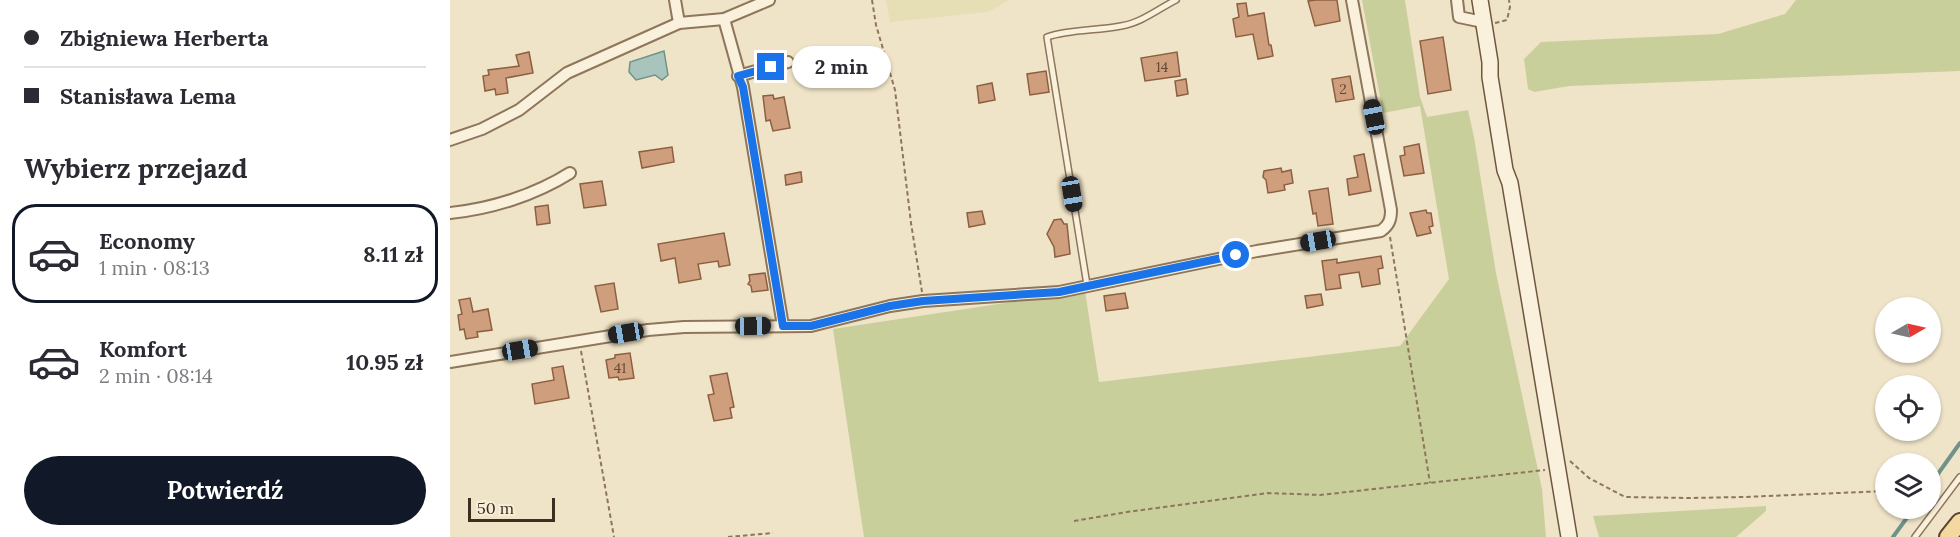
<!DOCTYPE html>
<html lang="pl">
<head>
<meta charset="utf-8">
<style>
  :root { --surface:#fff; --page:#f2f2f3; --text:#2b2b33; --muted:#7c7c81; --line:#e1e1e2; --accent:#111827 }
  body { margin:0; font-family:Lora,serif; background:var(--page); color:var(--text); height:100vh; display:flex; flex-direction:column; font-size:22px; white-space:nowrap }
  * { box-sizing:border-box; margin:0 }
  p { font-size:20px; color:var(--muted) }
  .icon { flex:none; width:33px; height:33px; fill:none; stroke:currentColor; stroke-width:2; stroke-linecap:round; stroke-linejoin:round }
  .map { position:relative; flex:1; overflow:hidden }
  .side { display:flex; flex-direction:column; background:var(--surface); width:450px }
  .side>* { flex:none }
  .hud { display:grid; align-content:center; height:132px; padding:0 24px; background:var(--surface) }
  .needle { width:39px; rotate:81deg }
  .buttons { position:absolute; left:1425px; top:297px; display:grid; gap:12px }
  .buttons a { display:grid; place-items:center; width:66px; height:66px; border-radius:50%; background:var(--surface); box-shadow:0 2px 4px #0004; font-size:30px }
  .scale { position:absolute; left:18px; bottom:15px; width:87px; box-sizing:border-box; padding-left:6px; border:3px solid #3d2e20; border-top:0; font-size:16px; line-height:21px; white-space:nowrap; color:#3d2e20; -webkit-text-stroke:4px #f7eed8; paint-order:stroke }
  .end { position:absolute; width:27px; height:27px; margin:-14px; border:8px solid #1a73e8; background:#fff; box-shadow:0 0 0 3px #fff }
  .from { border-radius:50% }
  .bubble { position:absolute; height:42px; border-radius:21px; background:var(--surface); box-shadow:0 2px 4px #0004; font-size:20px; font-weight:700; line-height:42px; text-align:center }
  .car { position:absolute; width:18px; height:36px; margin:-18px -9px; border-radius:8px; box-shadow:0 0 4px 2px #0007; background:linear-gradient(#222 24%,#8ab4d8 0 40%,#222 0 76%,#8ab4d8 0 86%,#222 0) }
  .hud b { display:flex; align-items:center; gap:21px; height:57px; font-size:22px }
  .hud b+b { border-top:2px solid var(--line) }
  .hud i { width:15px; height:15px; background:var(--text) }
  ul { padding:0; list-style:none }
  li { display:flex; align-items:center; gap:18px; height:99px; margin:0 12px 9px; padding:0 12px; border:3px solid transparent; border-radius:24px }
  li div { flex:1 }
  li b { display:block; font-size:22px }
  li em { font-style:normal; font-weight:700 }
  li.current { border-color:var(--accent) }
  li>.icon { width:54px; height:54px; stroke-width:1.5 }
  h2 { padding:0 24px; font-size:27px; line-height:72px }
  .primary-button { display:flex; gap:12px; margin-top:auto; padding:12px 24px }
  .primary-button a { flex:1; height:69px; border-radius:36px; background:var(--accent); color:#fff; font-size:24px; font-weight:700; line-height:69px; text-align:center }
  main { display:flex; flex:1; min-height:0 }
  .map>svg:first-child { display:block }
  .farmland { fill:#e6deb5 }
  .green { fill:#c9cf9b }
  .water { fill:#a9c4bc; stroke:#6f938a; stroke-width:1.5 }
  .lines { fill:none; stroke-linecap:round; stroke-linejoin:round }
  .stream { stroke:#6f938a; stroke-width:4 }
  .building { fill:#cf9f7d; stroke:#8d5f41; stroke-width:1.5 }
  .lane-casing { stroke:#8d765c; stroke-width:8 }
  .street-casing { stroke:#8d765c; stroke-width:14 }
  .secondary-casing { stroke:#6f573f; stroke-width:18 }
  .primary-casing { stroke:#5b4430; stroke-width:20 }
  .path { stroke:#8d765c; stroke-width:2; stroke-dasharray:4.5 3; stroke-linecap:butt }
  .lane { stroke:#faf1dc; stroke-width:5 }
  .street { stroke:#faf1dc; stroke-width:10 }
  .secondary { stroke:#faf1dc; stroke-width:15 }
  .primary { stroke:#f3d9a0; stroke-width:16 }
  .route { stroke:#1a73e8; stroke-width:8 }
  .labels { text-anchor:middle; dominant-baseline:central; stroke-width:6; stroke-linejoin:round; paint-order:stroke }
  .number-label { font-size:14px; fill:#624a37 }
</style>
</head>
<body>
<main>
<section class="side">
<div class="hud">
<b><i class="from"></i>Zbigniewa Herberta</b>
<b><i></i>Stanisława Lema</b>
</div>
<h2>Wybierz przejazd</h2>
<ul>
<li class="current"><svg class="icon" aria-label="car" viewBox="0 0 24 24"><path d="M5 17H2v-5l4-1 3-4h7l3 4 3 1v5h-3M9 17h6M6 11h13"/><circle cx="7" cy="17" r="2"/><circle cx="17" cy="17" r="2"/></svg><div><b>Economy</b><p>1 min · 08:13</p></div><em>8.11 zł</em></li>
<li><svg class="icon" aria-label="car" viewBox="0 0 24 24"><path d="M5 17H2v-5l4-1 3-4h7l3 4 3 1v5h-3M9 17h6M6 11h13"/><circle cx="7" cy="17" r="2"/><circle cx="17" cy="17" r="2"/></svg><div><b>Komfort</b><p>2 min · 08:14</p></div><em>10.95 zł</em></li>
</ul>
<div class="primary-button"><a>Potwierdź</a></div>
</section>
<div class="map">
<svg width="1510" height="537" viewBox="0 0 1510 537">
  <rect width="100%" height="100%" fill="#f0e4c8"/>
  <!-- farmland -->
  <polygon class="farmland" points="436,0 559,0 538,12 440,22"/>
  <!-- green -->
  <g class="green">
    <polygon points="912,0 955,0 970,97 977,117 1018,110 1024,137 1046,273 1092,489 1096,537 414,537 383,329 635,291 649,382 950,346 999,279 970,106 933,113"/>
    <polygon points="1346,0 1510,0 1510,71 1119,86 1084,92 1078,89 1074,59 1091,42 1268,34 1335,14"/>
    <polygon points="1316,506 1316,511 1286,537 1149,537 1143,516"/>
  </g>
  <!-- water -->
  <polygon class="water" points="214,51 218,75 212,80 205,75 186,80 179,72 180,62"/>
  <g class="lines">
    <!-- stream -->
    <g class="stream">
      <polyline points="1480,485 1510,443"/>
      <polyline points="1443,537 1464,508"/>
    </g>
  </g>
  <!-- building -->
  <g class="building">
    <polygon points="866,0 887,0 890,21 865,26 858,1"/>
    <polygon points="796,3 798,16 814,13 819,45 821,45 823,56 808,59 803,34 786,37 783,19 789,17 787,4"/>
    <polygon points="993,37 1001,90 978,94 970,41"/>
    <polygon points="79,52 83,73 56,78 58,93 46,95 45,89 35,91 33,76 39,75 38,70 69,66 66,55"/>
    <polygon points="727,52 730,76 695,81 691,58"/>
    <polygon points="596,71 599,92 580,95 577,74"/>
    <polygon points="900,76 904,99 886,102 882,79"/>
    <polygon points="736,79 738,94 727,96 725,81"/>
    <polygon points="542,83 545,100 529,103 527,86"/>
    <polygon points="323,95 324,99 334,97 340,128 323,131 320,120 316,121 313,96"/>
    <polygon points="969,144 974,173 954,176 950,156 955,155 954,147"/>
    <polygon points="222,147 224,162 192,168 189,152"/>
    <polygon points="914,154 921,191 899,195 897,179 908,177 904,156"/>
    <polygon points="831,168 832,172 841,170 843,183 834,185 835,190 818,193 816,180 813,177 814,171"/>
    <polygon points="351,172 352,182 336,185 335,175"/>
    <polygon points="152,181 156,205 134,208 130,184"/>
    <polygon points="878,188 883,224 868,226 866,213 863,214 859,191"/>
    <polygon points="98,205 100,223 87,225 85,207"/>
    <polygon points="976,210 977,213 981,213 983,226 979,227 981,233 967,236 960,213"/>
    <polygon points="532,211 535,224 519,227 517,213"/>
    <polygon points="611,219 614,224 617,224 620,254 605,257 604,247 597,234 604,220"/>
    <polygon points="274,233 280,265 269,267 268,261 248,264 251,279 229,283 225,258 211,261 208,244"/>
    <polygon points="931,256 933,268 928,269 930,284 912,287 909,272 889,275 891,288 876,290 872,261 887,259 887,263"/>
    <polygon points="315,273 318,290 302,292 301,286 298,284 300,281 299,275"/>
    <polygon points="164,283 168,309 151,312 145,286"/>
    <polygon points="675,293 678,308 656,311 654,296"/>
    <polygon points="871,294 873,305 857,308 855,296"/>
    <polygon points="20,298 23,312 38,309 42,330 27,332 28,337 16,339 14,329 10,330 8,315 12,314 9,300"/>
    <polygon points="180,353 184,378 169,380 168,377 159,378 156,360 165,358 165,355"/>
    <polygon points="113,366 119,398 85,404 82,384 104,380 102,368"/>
    <polygon points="277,373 284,407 280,408 282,418 264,421 258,395 264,394 260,376"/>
  </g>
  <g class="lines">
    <!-- lane casing -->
    <g class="lane-casing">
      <g id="lane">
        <path d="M637 285 597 37C621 29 646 31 671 26 691 23 708 9 726 0"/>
        <polyline points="1465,537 1510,477"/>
      </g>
    </g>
    <!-- street casing -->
    <g class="street-casing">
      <g id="street">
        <polyline points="225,0 229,23"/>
        <polyline points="1007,0 1009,17 1033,22"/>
        <polyline points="274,19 293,87 333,326"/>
        <polyline points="288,76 338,62"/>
        <polyline points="0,140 32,129 69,110 117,73 229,23 274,19 319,0"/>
        <path d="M0 213C41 209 85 195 120 173"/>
        <path d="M0 362 198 330 234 327 361 326 440 306 473 301 609 292 807 251 931 231C939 225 941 220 941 210L902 0"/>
      </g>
    </g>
    <!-- secondary casing -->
    <g class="secondary-casing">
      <polyline id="secondary" points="1030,0 1040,62 1040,77 1055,170 1060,183 1119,537"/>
    </g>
    <!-- primary casing -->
    <g class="primary-casing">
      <polyline id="primary" points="1498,537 1510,522"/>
    </g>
    <!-- path -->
    <g class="path">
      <polyline points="422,0 426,25 445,90 461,223 472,292"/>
      <polyline points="1045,23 1057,20 1060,7 1059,0"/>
      <polyline points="940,237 980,483"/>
      <polyline points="131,351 164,537"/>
      <polyline points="1120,461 1139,478 1175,497 1238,498 1294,497 1436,491"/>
      <polyline points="624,521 677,512 818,493 870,495 1095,470"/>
      <polyline points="278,537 323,533"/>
    </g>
    <!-- lane -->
    <use href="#lane" class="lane"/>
    <!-- street -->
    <use href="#street" class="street"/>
    <!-- secondary -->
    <use href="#secondary" class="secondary"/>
    <!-- primary -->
    <use href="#primary" class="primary"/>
  </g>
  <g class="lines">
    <!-- route -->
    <polyline class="route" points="321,67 288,76 293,87 297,111 333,326 361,326 440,306 473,301 609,292 786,255"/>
  </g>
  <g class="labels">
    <!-- number labels -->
    <g class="number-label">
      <text x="712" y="67">14</text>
      <text x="893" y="89">2</text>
      <text x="170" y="368">41</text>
    </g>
  </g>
</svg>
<div class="buttons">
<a><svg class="needle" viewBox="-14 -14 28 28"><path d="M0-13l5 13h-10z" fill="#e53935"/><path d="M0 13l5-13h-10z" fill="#7c7c81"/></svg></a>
<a><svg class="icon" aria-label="locate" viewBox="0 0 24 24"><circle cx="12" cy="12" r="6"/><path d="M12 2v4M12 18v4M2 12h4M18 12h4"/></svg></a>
<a><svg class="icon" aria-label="layers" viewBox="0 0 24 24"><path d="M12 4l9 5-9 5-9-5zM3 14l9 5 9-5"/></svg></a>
</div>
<div class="scale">50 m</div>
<i class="end from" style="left:786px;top:255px"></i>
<i class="end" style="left:321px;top:67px"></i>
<div class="bubble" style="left:342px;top:46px;width:99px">2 min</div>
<i class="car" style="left:924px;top:117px;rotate:349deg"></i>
<i class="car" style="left:622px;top:194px;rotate:171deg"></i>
<i class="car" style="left:868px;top:241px;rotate:260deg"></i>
<i class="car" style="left:303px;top:326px;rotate:89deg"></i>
<i class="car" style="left:176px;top:333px;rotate:261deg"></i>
<i class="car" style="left:70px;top:350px;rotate:81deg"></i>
</div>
</main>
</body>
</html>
